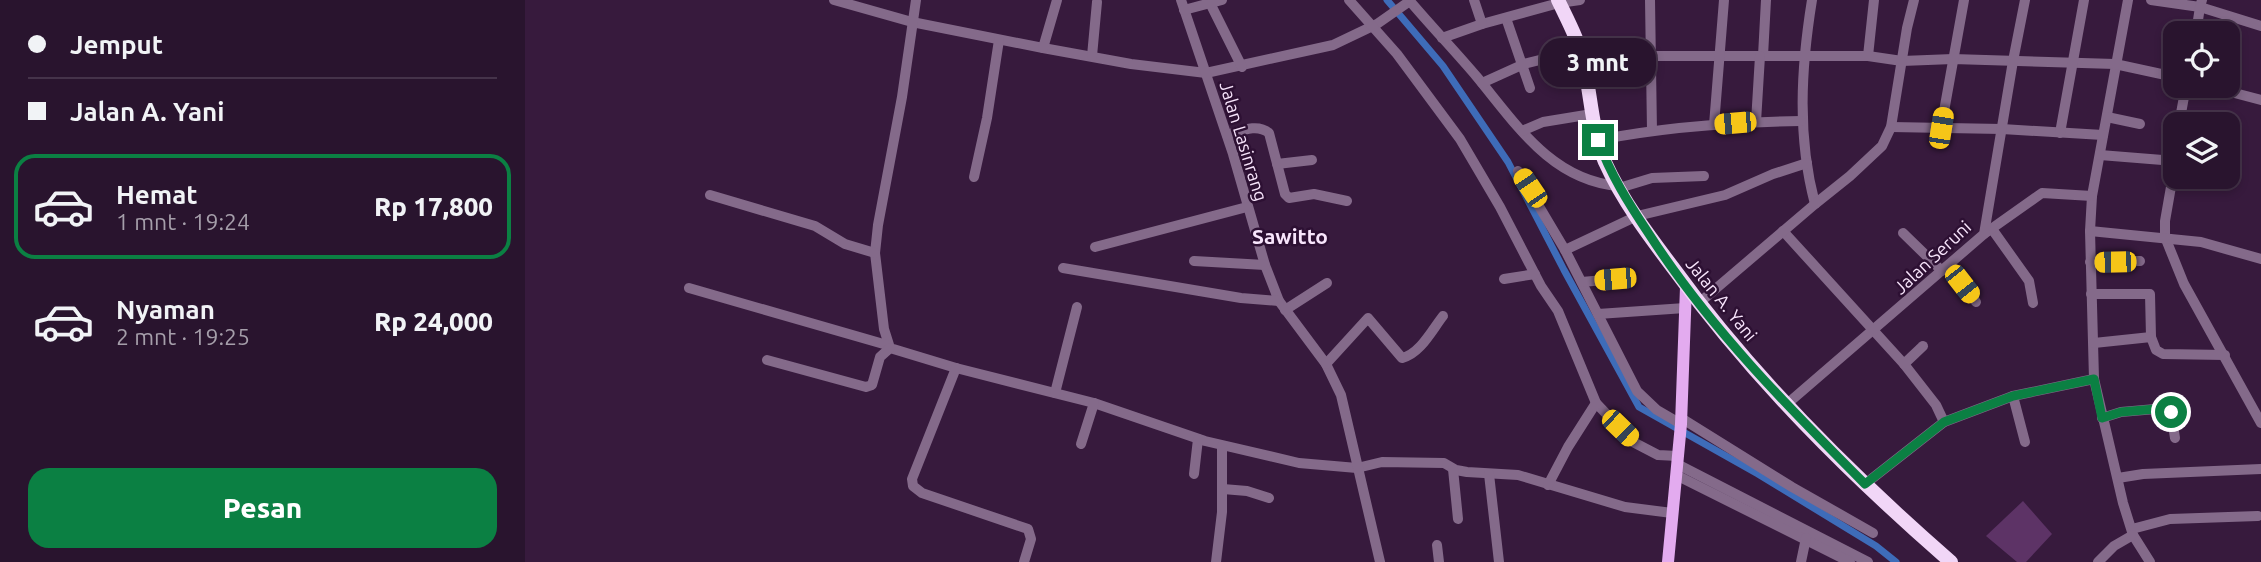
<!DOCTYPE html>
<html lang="id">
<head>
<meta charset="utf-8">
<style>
  :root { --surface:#29142e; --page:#35213a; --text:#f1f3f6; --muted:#a59eaa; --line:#45334a; --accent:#0b8043 }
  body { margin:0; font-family:Ubuntu,sans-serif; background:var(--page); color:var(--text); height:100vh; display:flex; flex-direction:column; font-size:26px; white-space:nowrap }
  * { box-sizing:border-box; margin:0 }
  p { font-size:23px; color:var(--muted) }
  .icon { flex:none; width:38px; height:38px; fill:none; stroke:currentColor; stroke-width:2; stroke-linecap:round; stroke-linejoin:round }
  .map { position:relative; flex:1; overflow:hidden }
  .details { display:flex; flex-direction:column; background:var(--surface); width:525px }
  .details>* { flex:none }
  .hud { display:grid; align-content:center; height:154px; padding:0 28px; background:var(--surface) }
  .buttons { position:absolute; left:1638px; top:21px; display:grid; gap:14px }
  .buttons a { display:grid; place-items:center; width:77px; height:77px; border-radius:14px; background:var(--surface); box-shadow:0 4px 10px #0003,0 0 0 2px var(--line); font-size:35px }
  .end { position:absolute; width:32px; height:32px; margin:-16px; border:9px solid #0b8043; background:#fff; box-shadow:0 0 0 4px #fff }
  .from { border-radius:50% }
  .bubble { position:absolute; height:49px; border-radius:21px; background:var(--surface); box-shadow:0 4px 10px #0003,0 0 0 2px var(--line); font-size:23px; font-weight:800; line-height:49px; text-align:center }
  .car { position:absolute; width:21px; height:42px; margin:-21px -10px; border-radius:9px; box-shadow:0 0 5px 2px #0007; background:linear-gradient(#f5c518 24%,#345 0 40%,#f5c518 0 76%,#345 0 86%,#f5c518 0) }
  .hud b { display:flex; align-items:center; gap:24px; height:66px; font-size:26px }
  .hud b+b { border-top:2px solid var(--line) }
  .hud i { width:18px; height:18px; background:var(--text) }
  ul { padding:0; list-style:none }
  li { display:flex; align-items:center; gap:21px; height:105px; margin:0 14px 10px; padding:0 14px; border:4px solid transparent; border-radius:21px }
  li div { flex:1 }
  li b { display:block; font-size:26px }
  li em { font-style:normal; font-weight:800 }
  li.selected { border-color:var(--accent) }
  li>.icon { width:63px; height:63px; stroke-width:1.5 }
  .cta { display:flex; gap:14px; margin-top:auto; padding:14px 28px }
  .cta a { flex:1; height:80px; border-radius:21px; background:var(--accent); color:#fff; font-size:28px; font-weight:800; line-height:80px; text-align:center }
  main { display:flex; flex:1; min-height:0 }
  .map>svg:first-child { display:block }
  .green { fill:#5d3366 }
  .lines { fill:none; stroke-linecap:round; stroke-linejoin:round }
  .canal { stroke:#3e6cb9; stroke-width:7 }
  .minor { stroke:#846a8a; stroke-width:10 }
  .major { stroke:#e3abef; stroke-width:12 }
  .highway { stroke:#f1d6f7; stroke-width:14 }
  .route { stroke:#0b8043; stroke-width:9 }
  .labels { text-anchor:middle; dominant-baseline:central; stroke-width:5; stroke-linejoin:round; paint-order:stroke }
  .street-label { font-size:18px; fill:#f8e5fc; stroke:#2d1033 }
  .quarter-label { font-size:21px; font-weight:bold; fill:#f8e5fc; stroke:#2d1033 }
</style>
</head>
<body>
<main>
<section class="details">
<div class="hud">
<b><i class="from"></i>Jemput</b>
<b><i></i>Jalan A. Yani</b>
</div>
<ul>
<li class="selected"><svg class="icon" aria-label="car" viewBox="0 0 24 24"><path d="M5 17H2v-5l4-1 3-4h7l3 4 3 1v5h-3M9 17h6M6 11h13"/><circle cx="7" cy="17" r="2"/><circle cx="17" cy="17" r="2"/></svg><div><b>Hemat</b><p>1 mnt · 19:24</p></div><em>Rp 17,800</em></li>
<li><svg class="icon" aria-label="car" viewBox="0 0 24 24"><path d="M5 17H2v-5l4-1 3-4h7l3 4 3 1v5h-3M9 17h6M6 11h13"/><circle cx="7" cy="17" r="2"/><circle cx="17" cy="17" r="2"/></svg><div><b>Nyaman</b><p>2 mnt · 19:25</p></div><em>Rp 24,000</em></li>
</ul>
<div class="cta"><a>Pesan</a></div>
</section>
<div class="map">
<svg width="1736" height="562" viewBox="0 0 1736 562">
  <rect width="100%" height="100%" fill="#371a3d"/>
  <!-- green -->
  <polygon class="green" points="1498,501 1527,534 1501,562 1492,562 1461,536"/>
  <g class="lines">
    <!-- canal -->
    <polyline class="canal" points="862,0 918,66 983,162 1039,270 1114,407 1233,474 1351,546 1371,562"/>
    <!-- minor -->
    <g class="minor">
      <polyline points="309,0 387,22 518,48 606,64 681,73 808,45 852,24 885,1"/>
      <polyline points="391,0 377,97 353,225 350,253 359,329 365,348 431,368 569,403 680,441 774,463 832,468 857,462 919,463 931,470 942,472 993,475 1100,507 1147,513"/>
      <polyline points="656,0 708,154 740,265 754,301 801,364 816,395 855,562"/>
      <polyline points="824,0 872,54 935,139 975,207 1016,286 1033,311 1071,403 1108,442 1133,455 1152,456"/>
      <path d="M884 0C906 26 930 51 952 77 991 124 1026 180 1093 186"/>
      <polyline points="1125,0 1127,131"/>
      <path d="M1287 0C1276 68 1272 136 1290 204"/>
      <polyline points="1603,0 1567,196 1565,231 1569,379 1598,503 1608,535 1625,562"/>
      <polyline points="1626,0 1675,7 1677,0"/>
      <polyline points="685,3 717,67"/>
      <polyline points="659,10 697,0"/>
      <polyline points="981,18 1005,88"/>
      <polyline points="957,24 1034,3 1055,0"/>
      <polyline points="1671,33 1675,7 1736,26"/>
      <polyline points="917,38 957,24 949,0"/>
      <polyline points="518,48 532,0"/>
      <polyline points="567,56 572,2"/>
      <polyline points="1238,56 1241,0"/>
      <polyline points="1343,56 1349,0"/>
      <polyline points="1059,63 1126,56 1343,56 1377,61 1428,59 1590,64 1650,77"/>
      <polyline points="957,83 999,64 1055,50"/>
      <polyline points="1683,86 1736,100"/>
      <polyline points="1582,117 1615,124"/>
      <polyline points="1231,122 1235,56"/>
      <polyline points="1654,124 1661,86"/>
      <polyline points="1189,125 1199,0"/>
      <polyline points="1366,127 1477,129 1578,135"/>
      <polyline points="1416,128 1439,0"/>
      <polyline points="997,131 1018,122 1067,114"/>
      <polyline points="1535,133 1559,0"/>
      <path d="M702 135C716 131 732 123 744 133L760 194 764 198 789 194 822 201"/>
      <path d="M1073 140C1140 127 1208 122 1276 121"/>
      <polyline points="1575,155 1650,161"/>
      <polyline points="752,164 787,160"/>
      <polyline points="1650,164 1640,221 1640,237 1659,284 1736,423"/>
      <polyline points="993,171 1040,250 1112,391 1132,410 1156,424"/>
      <polyline points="449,177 462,118 474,40"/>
      <polyline points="1094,188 1127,178 1179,176"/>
      <polyline points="185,195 290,226 320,244 350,253"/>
      <polyline points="1467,229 1504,281 1508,303"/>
      <polyline points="1258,231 1379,364 1411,405 1419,422"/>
      <polyline points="1565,231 1676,242 1736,259"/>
      <polyline points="1378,233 1417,271"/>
      <polyline points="1459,234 1517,193 1567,196"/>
      <polyline points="570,247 722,207"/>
      <polyline points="1040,250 1112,216 1200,195 1248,174 1282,163"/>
      <polyline points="669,261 740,265"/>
      <polyline points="1565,262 1615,261"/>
      <polyline points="1423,266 1451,302"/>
      <polyline points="538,268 716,298 754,301"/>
      <polyline points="979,279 1010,274"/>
      <polyline points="1057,282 1090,279"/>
      <polyline points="164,288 362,345"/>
      <polyline points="1566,294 1625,294 1626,337"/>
      <polyline points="1174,303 1290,204 1325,176 1357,146 1366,127 1382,28 1389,0"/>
      <polyline points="760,310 802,283"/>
      <polyline points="1073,314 1160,308"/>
      <polyline points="1569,343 1626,337 1631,350 1638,354 1700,355"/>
      <polyline points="242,360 341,387 347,385 355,357 365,348"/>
      <path d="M801 364 843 318 877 358C895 354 907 330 918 316"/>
      <polyline points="1379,364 1398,346"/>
      <polyline points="431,368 387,479 388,486 397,493 503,529 506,539 499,562"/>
      <polyline points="530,393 552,307"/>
      <polyline points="1488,396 1500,442"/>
      <polyline points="1262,404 1459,234 1488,61 1500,0"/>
      <polyline points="1156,418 1267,487 1348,533"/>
      <polyline points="1577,418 1596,412 1642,408 1646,412 1650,438"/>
      <polyline points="556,444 569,403"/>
      <polyline points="1152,464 1343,562"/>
      <polyline points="928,469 933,519"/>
      <polyline points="669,474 673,439"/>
      <polyline points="964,474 974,562"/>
      <polyline points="1151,475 1325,562"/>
      <polyline points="1593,478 1618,474 1736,469"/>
      <polyline points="1340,484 1419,422 1488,396 1569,379"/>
      <polyline points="1023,485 1043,447 1071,403"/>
      <polyline points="698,489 722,491 744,498"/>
      <polyline points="1607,529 1645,519 1733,516"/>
      <polyline points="912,545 914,562"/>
      <polyline points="691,562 697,512 697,446"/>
      <polyline points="1276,562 1281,538"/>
      <polyline points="1573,562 1589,546 1608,535"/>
    </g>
    <!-- major -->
    <polyline class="major" points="1143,562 1156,424 1161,287"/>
    <!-- highway -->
    <path class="highway" d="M1033 0C1043 21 1054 41 1059 64 1066 97 1067 131 1080 162 1097 200 1124 236 1149 269 1228 378 1325 474 1426 562"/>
  </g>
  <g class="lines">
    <!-- route -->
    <path class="route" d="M1073 140C1085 174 1104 204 1124 234 1184 327 1262 406 1340 484L1419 422 1488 396 1569 379 1577 418 1596 412 1642 408 1646 412"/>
  </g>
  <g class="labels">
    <!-- street labels -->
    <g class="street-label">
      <text transform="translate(719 141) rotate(73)">Jalan Lasinrang</text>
      <text transform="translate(1407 257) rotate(-43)">Jalan Seruni</text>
      <text transform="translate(1197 299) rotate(51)">Jalan A. Yani</text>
    </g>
    <!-- quarter labels -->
    <g class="quarter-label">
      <text x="765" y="236">Sawitto</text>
    </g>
  </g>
</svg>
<div class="buttons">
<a><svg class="icon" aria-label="locate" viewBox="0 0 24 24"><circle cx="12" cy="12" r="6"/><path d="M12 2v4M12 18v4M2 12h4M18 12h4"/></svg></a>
<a><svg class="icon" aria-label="layers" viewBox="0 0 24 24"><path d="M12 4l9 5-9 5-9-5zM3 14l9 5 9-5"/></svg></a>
</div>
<i class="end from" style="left:1646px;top:412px"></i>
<i class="end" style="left:1073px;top:140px"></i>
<div class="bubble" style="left:1015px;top:38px;width:116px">3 mnt</div>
<i class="car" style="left:1210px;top:123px;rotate:265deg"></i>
<i class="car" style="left:1416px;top:128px;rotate:9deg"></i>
<i class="car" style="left:1005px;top:188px;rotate:326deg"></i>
<i class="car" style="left:1590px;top:262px;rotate:269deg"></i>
<i class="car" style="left:1090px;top:279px;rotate:265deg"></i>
<i class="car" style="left:1437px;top:284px;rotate:142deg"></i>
<i class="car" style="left:1095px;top:428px;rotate:134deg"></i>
</div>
</main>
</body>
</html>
